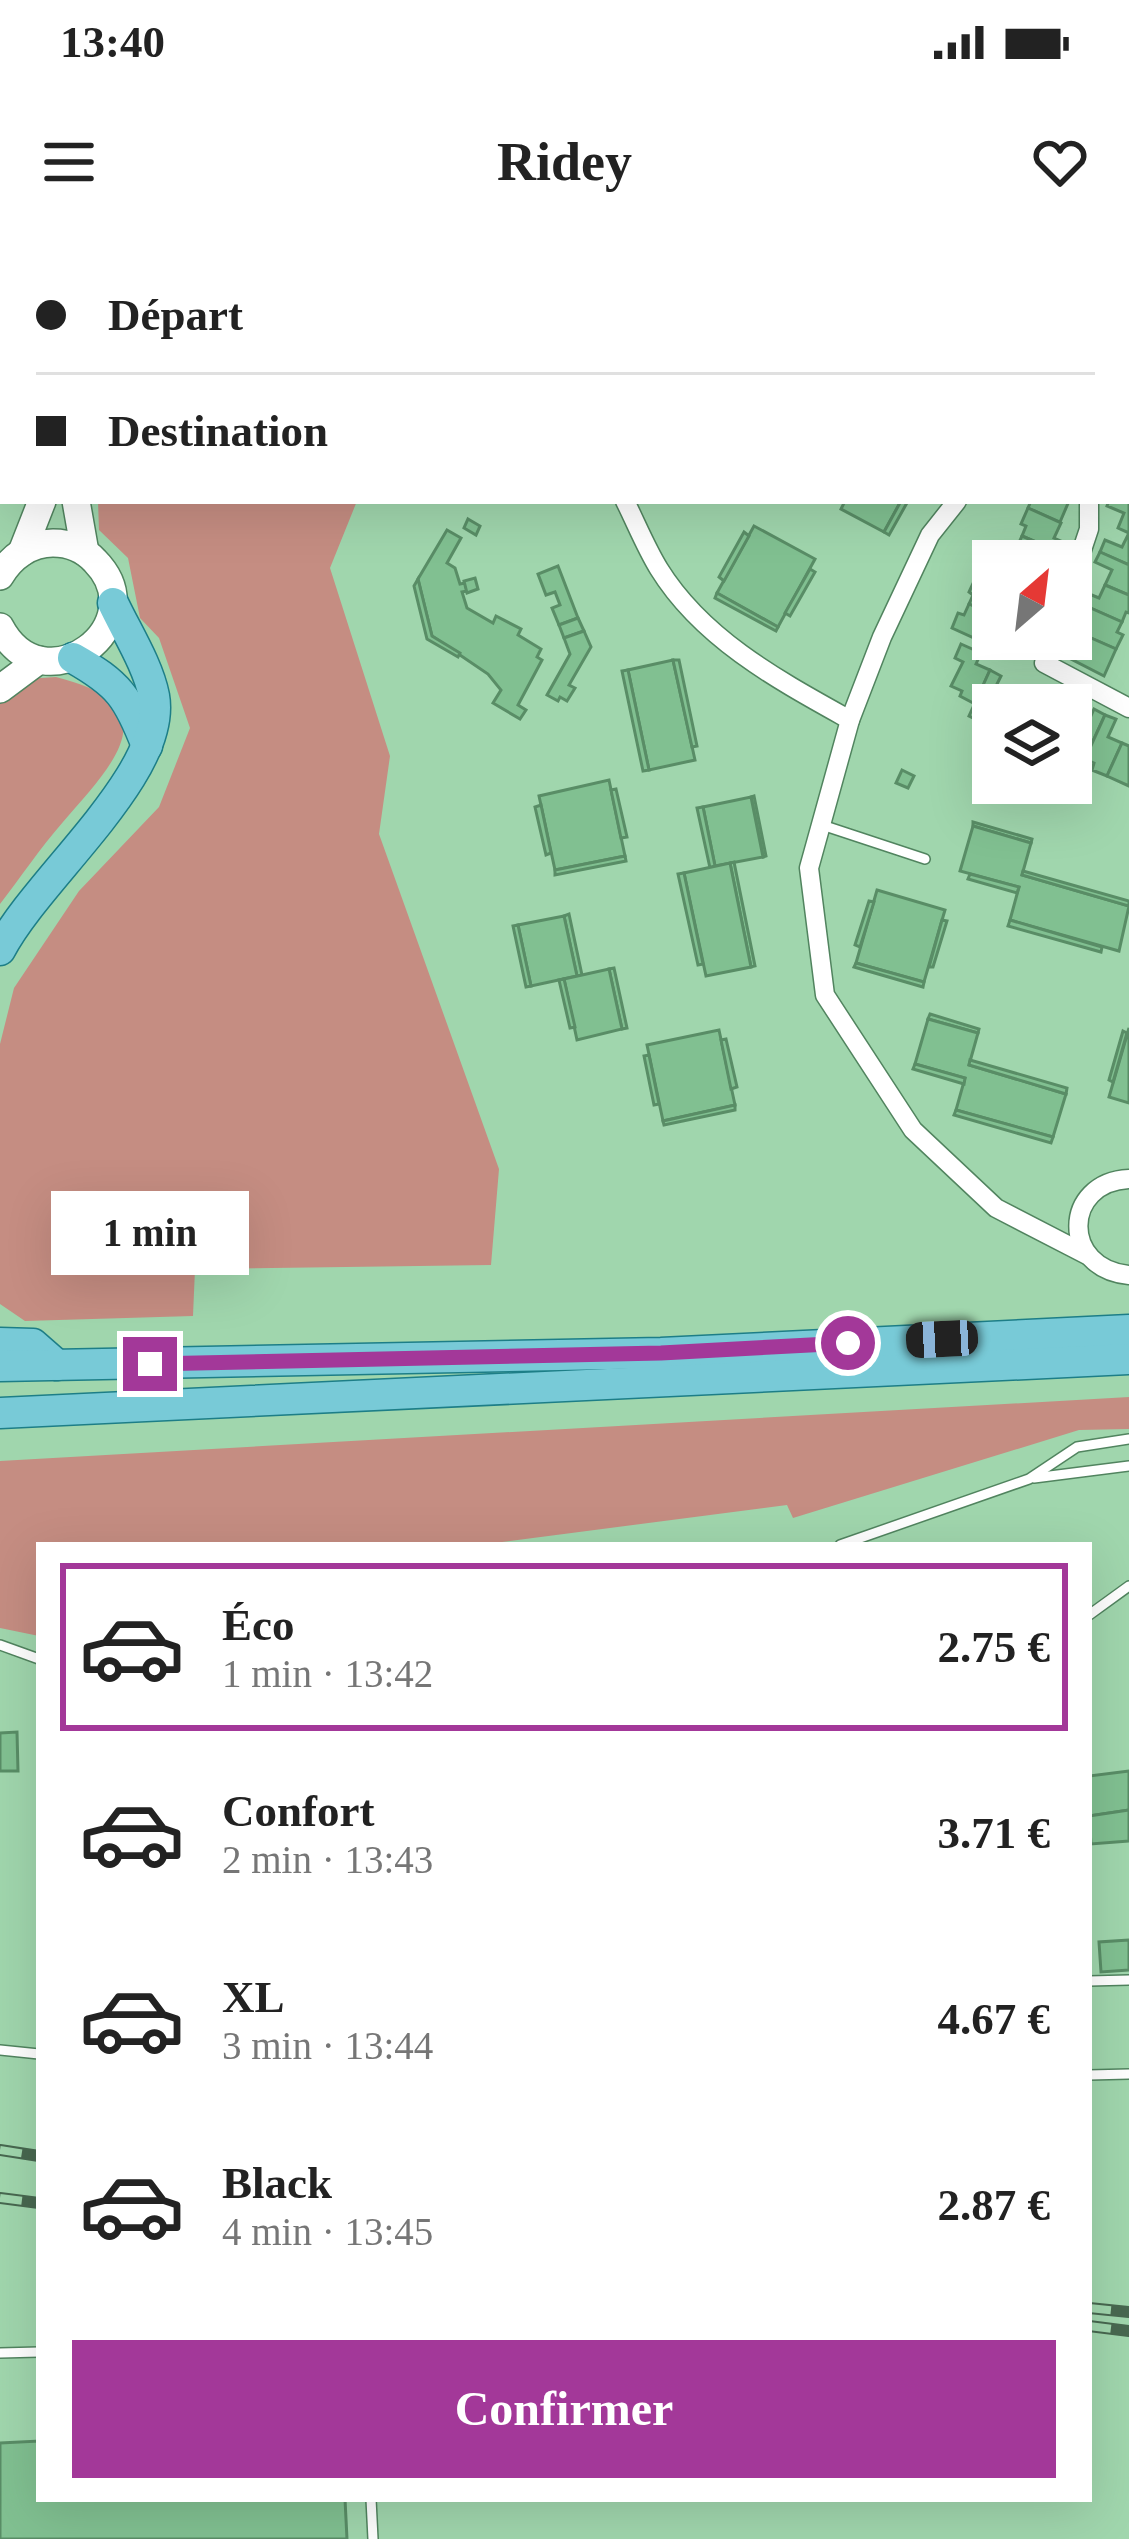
<!DOCTYPE html>
<html lang="fr">
<head>
<meta charset="utf-8">
<style>
  :root { --surface:#fff; --page:#f2f2f2; --text:#222; --muted:#767676; --line:#e0e0e0; --accent:#a33899 }
  body { margin:0; font-family:"Times New Roman",serif; background:var(--page); color:var(--text); height:100vh; display:flex; flex-direction:column; font-size:45px; white-space:nowrap }
  * { box-sizing:border-box; margin:0 }
  p { font-size:39px; color:var(--muted) }
  .icon { flex:none; width:66px; height:66px; fill:none; stroke:currentColor; stroke-width:2; stroke-linecap:round; stroke-linejoin:round }
  .map { position:relative; flex:1; overflow:hidden }
  .sheet { position:absolute; left:36px; top:1302px; width:1056px; height:960px; display:flex; flex-direction:column; background:var(--surface); border-radius:0px; box-shadow:0 12px 48px #0002 }
  .sheet>* { flex:none }
  .banner { position:absolute; left:0px; top:0px; width:1131px; height:264px; box-shadow:0 12px 48px #0002; display:grid; align-content:center; height:264px; padding:0 36px; background:var(--surface) }
  .needle { width:78px; rotate:28deg }
  .fabs { position:absolute; left:972px; top:300px; display:grid; gap:24px }
  .fabs a { display:grid; place-items:center; width:120px; height:120px; border-radius:0px; background:var(--surface); box-shadow:0 12px 48px #0002; font-size:60px }
  .end { position:absolute; width:54px; height:54px; margin:-27px; border:15px solid #a33899; background:#fff; box-shadow:0 0 0 6px #fff }
  .from { border-radius:50% }
  .bubble { position:absolute; height:84px; border-radius:0px; background:var(--surface); box-shadow:0 12px 48px #0002; font-size:39px; font-weight:800; line-height:84px; text-align:center }
  .car { position:absolute; width:36px; height:72px; margin:-36px -18px; border-radius:15px; box-shadow:0 0 9px 3px #0007; background:linear-gradient(#222 24%,#8ab4d8 0 40%,#222 0 76%,#8ab4d8 0 86%,#222 0) }
  .banner b { display:flex; align-items:center; gap:42px; height:114px; font-size:45px }
  .banner b+b { border-top:3px solid var(--line) }
  .banner i { width:30px; height:30px; background:var(--text) }
  ul { padding:21px 0 0; list-style:none }
  li { display:flex; align-items:center; gap:36px; height:168px; margin:0 24px 18px; padding:0 12px; border:6px solid transparent; border-radius:0px }
  li div { flex:1 }
  li b { display:block; font-size:45px }
  li em { font-style:normal; font-weight:800 }
  li.active { border-color:var(--accent) }
  li>.icon { width:108px; height:108px; stroke-width:1.5 }
  .button { display:flex; gap:24px; margin-top:auto; padding:24px 36px }
  .button a { flex:1; height:138px; border-radius:0px; background:var(--accent); color:#fff; font-size:48px; font-weight:800; line-height:138px; text-align:center }
  .status { display:flex; justify-content:space-between; align-items:center; height:84px; padding:0 60px; background:var(--surface); direction:ltr }
  .status svg { height:33px; fill:currentColor }
  header { display:flex; justify-content:space-between; align-items:center; height:156px; padding:0 36px; background:var(--surface); font-size:54px; font-weight:800 }
  .map>svg:first-child { display:block }
  .green { fill:#c58d82 }
  .building { fill:#81c091; stroke:#598d66; stroke-width:3 }
  .lines { fill:none; stroke-linecap:round; stroke-linejoin:round }
  .lane-casing { stroke:#51845f; stroke-width:12 }
  .street-casing { stroke:#51845f; stroke-width:21 }
  .secondary-casing { stroke:#51845f; stroke-width:30 }
  .primary-casing { stroke:#1d7e87; stroke-width:33 }
  .lane { stroke:#fff; stroke-width:9 }
  .street { stroke:#fff; stroke-width:18 }
  .secondary { stroke:#fff; stroke-width:27 }
  .primary { stroke:#78cad7; stroke-width:30 }
  .rail-casing { stroke:#486850; stroke-width:12 }
  .rail { stroke:#a0d6ad; stroke-width:8; stroke-dasharray:22; stroke-linecap:butt }
  .route { stroke:#a33899; stroke-width:15 }
</style>
</head>
<body>
<div class="status"><b>13:40</b><svg viewBox="0 0 49 12"><path d="M0 12V9h3v3zM5 12V6h3v6zM10 12V3h3v9zM15 12V0h3v12zM26 1h20v11H26zM47 4h2v5h-2z"/></svg></div>
<header><svg class="icon" aria-label="menu" viewBox="0 0 24 24"><path d="M4 6h16M4 12h16M4 18h16"/></svg>Ridey<svg class="icon" aria-label="heart" viewBox="0 0 24 24"><path d="M12 20l-8-8c-3-5 5-10 8-4 3-6 11-1 8 4z"/></svg></header>
<div class="map">
<svg width="1129" height="2299" viewBox="0 0 1129 2299">
  <rect width="100%" height="100%" fill="#a0d6ad"/>
  <!-- green -->
  <g class="green">
    <polygon points="0,0 76,3 3,3 0,255"/>
    <polygon points="142,0 364,0 365,3 141,3"/>
    <polygon points="98,261 357,261 330,328 390,516 379,594 499,929 491,1025 195,1029 193,1076 25,1081 0,1064 0,804 14,748 79,651 159,567 190,488 159,398 140,378 128,318 99,290"/>
    <path d="M56 437C172 466 114 523 63 582 40 608 21 637 0 664V459L26 439Z"/>
    <polygon points="1129,1157 1129,1189 1079,1190 793,1278 787,1265 479,1305 39,1305 39,1396 0,1388 0,1221"/>
  </g>
  <!-- building -->
  <g class="building">
    <polygon points="616,0 771,0 615,3"/>
    <polygon points="845,261 901,261 884,292 841,269"/>
    <polygon points="901,261 908,261 889,295 884,292"/>
    <polygon points="1031,261 1069,261 1060,282 1028,268"/>
    <polygon points="1109,261 1129,262 1129,293 1118,288 1124,273 1107,266"/>
    <polygon points="1028,268 1061,283 1054,298 1070,305 1066,315 1022,296 1026,286 1021,284"/>
    <polygon points="468,279 480,286 476,295 464,288"/>
    <polygon points="754,286 815,319 778,387 717,353"/>
    <polygon points="447,290 461,298 447,323 455,328 460,344 465,343 467,351 462,352 467,368 493,383 496,376 521,389 518,395 541,409 537,417 542,420 518,465 526,470 520,479 493,463 501,450 488,434 432,396 418,339"/>
    <polygon points="744,292 749,296 724,341 719,337"/>
    <polygon points="1129,293 1129,325 1100,312 1105,300 1122,307"/>
    <polygon points="1022,296 1066,315 1063,321 1004,319 1012,304 1017,307"/>
    <polygon points="1100,312 1129,325 1129,355 1105,345 1112,330 1095,322"/>
    <polygon points="993,314 1009,321 993,321 993,345 976,337 982,323 987,325"/>
    <polygon points="558,326 578,378 559,385 552,368 560,365 555,352 546,355 538,334"/>
    <polygon points="810,329 815,332 790,376 785,373"/>
    <polygon points="976,337 993,345 993,375 969,364 973,355 969,352"/>
    <polygon points="475,338 478,349 467,353 464,341"/>
    <polygon points="418,339 432,396 460,413 458,417 427,399 414,346"/>
    <polygon points="1105,345 1129,355 1129,373 1126,372 1122,382 1077,362 1082,351 1099,358"/>
    <polygon points="717,353 778,387 776,391 715,358"/>
    <polygon points="1077,362 1122,382 1117,392 1123,395 1116,409 1082,394 1088,381 1072,374"/>
    <polygon points="969,364 993,375 993,389 985,403 952,388 958,373 964,375"/>
    <polygon points="578,378 584,391 564,398 559,385"/>
    <polygon points="584,391 591,407 569,445 575,448 567,461 560,457 558,461 547,455 570,414 564,398"/>
    <polygon points="1082,394 1116,409 1104,436 1071,419"/>
    <polygon points="961,404 981,413 976,424 990,430 975,464 960,456 962,451 951,446 963,422 955,418"/>
    <polygon points="673,420 695,520 649,530 628,430"/>
    <polygon points="673,420 679,420 697,506 692,507"/>
    <polygon points="628,430 649,530 643,531 622,431"/>
    <polygon points="990,430 1001,436 993,452 1007,459 1004,465 993,465 992,493 977,485 979,481 969,476"/>
    <polygon points="1043,447 1054,451 1047,465 1017,465 1021,457 1036,463"/>
    <polygon points="1054,451 1065,457 1061,465 1047,465"/>
    <polygon points="1094,469 1105,475 1082,525 1071,520 1071,481 1086,487"/>
    <polygon points="1105,475 1116,479 1108,497 1122,503 1107,536 1092,530 1094,523 1085,519"/>
    <polygon points="1122,503 1129,506 1129,546 1107,536"/>
    <polygon points="902,530 914,536 908,548 896,543"/>
    <polygon points="609,540 625,616 555,630 539,556"/>
    <polygon points="616,549 627,597 621,598 611,550"/>
    <polygon points="754,556 766,616 763,617 751,557"/>
    <polygon points="751,557 763,617 715,626 703,567"/>
    <polygon points="541,565 551,613 546,615 535,567"/>
    <polygon points="703,567 715,626 710,628 697,568"/>
    <polygon points="973,582 1032,599 1031,603 973,586"/>
    <polygon points="973,586 1031,603 1022,635 1129,666 1119,711 1010,680 1019,647 960,631"/>
    <polygon points="625,616 626,621 555,635 555,630"/>
    <polygon points="734,622 755,726 751,727 730,623"/>
    <polygon points="730,623 751,727 706,736 684,633"/>
    <polygon points="1023,631 1129,661 1129,666 1022,635"/>
    <polygon points="684,633 703,724 698,725 678,634"/>
    <polygon points="970,634 1019,647 1017,653 968,639"/>
    <polygon points="877,650 945,670 924,742 856,723"/>
    <polygon points="869,661 874,662 860,707 855,705"/>
    <polygon points="569,674 582,735 577,736 564,676"/>
    <polygon points="564,676 577,736 531,746 518,685"/>
    <polygon points="942,680 947,681 933,727 929,727"/>
    <polygon points="1010,680 1102,707 1101,712 1008,686"/>
    <polygon points="518,685 531,746 526,747 513,686"/>
    <polygon points="856,723 924,742 923,747 854,727"/>
    <polygon points="614,728 627,788 622,789 609,729"/>
    <polygon points="609,729 622,789 577,800 564,739"/>
    <polygon points="564,739 575,787 570,788 559,740"/>
    <polygon points="930,774 979,789 978,793 928,779"/>
    <polygon points="928,779 978,793 969,825 1066,854 1053,897 956,870 965,838 915,824"/>
    <polygon points="1129,788 1129,863 1109,857"/>
    <polygon points="719,790 735,865 663,881 647,805"/>
    <polygon points="1123,791 1127,793 1113,842 1109,840"/>
    <polygon points="726,799 737,847 731,849 721,800"/>
    <polygon points="649,815 659,864 654,865 644,816"/>
    <polygon points="970,820 1067,848 1066,854 969,825"/>
    <polygon points="915,824 965,838 964,844 913,829"/>
    <polygon points="735,865 735,870 664,885 663,881"/>
    <polygon points="956,870 1053,897 1051,903 954,875"/>
    <polygon points="17,1492 18,1531 0,1531 0,1493"/>
    <polygon points="1129,1531 1129,1570 1089,1576 1089,1536"/>
    <polygon points="1129,1570 1129,1601 1091,1604 1089,1576"/>
    <polygon points="1129,1700 1129,1730 1101,1732 1099,1702"/>
    <polygon points="39,2201 39,2259 345,2259 347,2299 0,2299 0,2203"/>
  </g>
  <g class="lines">
    <!-- lane casing -->
    <g class="lane-casing">
      <g id="lane">
        <polyline points="822,585 925,619"/>
        <polyline points="1034,1238 1129,1226"/>
        <polyline points="840,1305 1029,1239 1077,1207 1129,1199"/>
        <polyline points="1089,1375 1129,1346"/>
        <polyline points="0,1405 39,1419"/>
        <polyline points="1089,1741 1129,1740"/>
        <polyline points="0,1810 39,1814"/>
        <polyline points="1089,1835 1129,1834"/>
        <polyline points="0,2113 39,2112"/>
        <polyline points="371,2259 373,2299"/>
      </g>
    </g>
    <!-- street casing -->
    <g class="street-casing">
      <g id="street">
        <polyline points="385,0 387,3"/>
        <polyline points="879,0 884,3"/>
        <polyline points="828,3 832,0"/>
        <polyline points="1128,169 1129,169"/>
        <path d="M625 261C636 283 646 308 659 329 703 400 780 441 850 480"/>
        <polyline points="957,261 930,295 882,397 850,480 809,628 825,755 913,890 996,968 1087,1015"/>
        <polyline points="1071,343 1089,289 1089,261"/>
        <polyline points="1052,399 1044,423 1129,468"/>
        <path d="M1129 939C1062 942 1061 1029 1129 1035"/>
      </g>
    </g>
    <!-- secondary casing -->
    <g class="secondary-casing">
      <g id="secondary">
        <polyline points="97,3 98,0"/>
        <polyline points="118,3 119,0"/>
        <polyline points="76,261 85,312"/>
        <polyline points="22,312 42,261"/>
        <path d="M0 336C11 317 30 303 53 303 69 303 84 309 95 321 157 384 44 470 0 387"/>
        <polyline points="0,449 39,420"/>
      </g>
    </g>
    <!-- primary casing -->
    <g class="primary-casing">
      <g id="primary">
        <path d="M73 418C119 444 128 457 147 506"/>
        <path d="M0 710C37 638 168 533 154 456 148 425 126 391 113 363"/>
        <polyline points="0,1103 33,1104 57,1125"/>
        <polyline points="0,1126 661,1113 1129,1090"/>
        <polyline points="0,1173 1129,1119"/>
      </g>
    </g>
    <!-- lane -->
    <use href="#lane" class="lane"/>
    <!-- street -->
    <use href="#street" class="street"/>
    <!-- secondary -->
    <use href="#secondary" class="secondary"/>
    <!-- primary -->
    <use href="#primary" class="primary"/>
    <!-- rail casing -->
    <g class="rail-casing">
      <g id="rail">
        <polyline points="0,1910 39,1916"/>
        <polyline points="0,1958 39,1963"/>
        <polyline points="1089,2068 1129,2072"/>
        <polyline points="1089,2086 1129,2091"/>
      </g>
    </g>
    <!-- rail -->
    <use href="#rail" class="rail"/>
  </g>
  <g class="lines">
    <!-- route -->
    <polyline class="route" points="150,1124 661,1113 848,1103"/>
  </g>
</svg>
<div class="fabs">
<a><svg class="needle" viewBox="-14 -14 28 28"><path d="M0-13l5 13h-10z" fill="#e53935"/><path d="M0 13l5-13h-10z" fill="#767676"/></svg></a>
<a><svg class="icon" aria-label="layers" viewBox="0 0 24 24"><path d="M12 4l9 5-9 5-9-5zM3 14l9 5 9-5"/></svg></a>
</div>
<i class="end from" style="left:848px;top:1103px"></i>
<i class="end" style="left:150px;top:1124px"></i>
<div class="bubble" style="left:51px;top:951px;width:198px">1 min</div>
<i class="car" style="left:942px;top:1099px;rotate:267deg"></i>
<div class="banner">
<b><i class="from"></i>Départ</b>
<b><i></i>Destination</b>
</div>
<section class="sheet">
<ul>
<li class="active"><svg class="icon" aria-label="car" viewBox="0 0 24 24"><path d="M5 17H2v-5l4-1 3-4h7l3 4 3 1v5h-3M9 17h6M6 11h13"/><circle cx="7" cy="17" r="2"/><circle cx="17" cy="17" r="2"/></svg><div><b>Éco</b><p>1 min · 13:42</p></div><em>2.75 €</em></li>
<li><svg class="icon" aria-label="car" viewBox="0 0 24 24"><path d="M5 17H2v-5l4-1 3-4h7l3 4 3 1v5h-3M9 17h6M6 11h13"/><circle cx="7" cy="17" r="2"/><circle cx="17" cy="17" r="2"/></svg><div><b>Confort</b><p>2 min · 13:43</p></div><em>3.71 €</em></li>
<li><svg class="icon" aria-label="car" viewBox="0 0 24 24"><path d="M5 17H2v-5l4-1 3-4h7l3 4 3 1v5h-3M9 17h6M6 11h13"/><circle cx="7" cy="17" r="2"/><circle cx="17" cy="17" r="2"/></svg><div><b>XL</b><p>3 min · 13:44</p></div><em>4.67 €</em></li>
<li><svg class="icon" aria-label="car" viewBox="0 0 24 24"><path d="M5 17H2v-5l4-1 3-4h7l3 4 3 1v5h-3M9 17h6M6 11h13"/><circle cx="7" cy="17" r="2"/><circle cx="17" cy="17" r="2"/></svg><div><b>Black</b><p>4 min · 13:45</p></div><em>2.87 €</em></li>
</ul>
<div class="button"><a>Confirmer</a></div>
</section>
</div>
</body>
</html>
